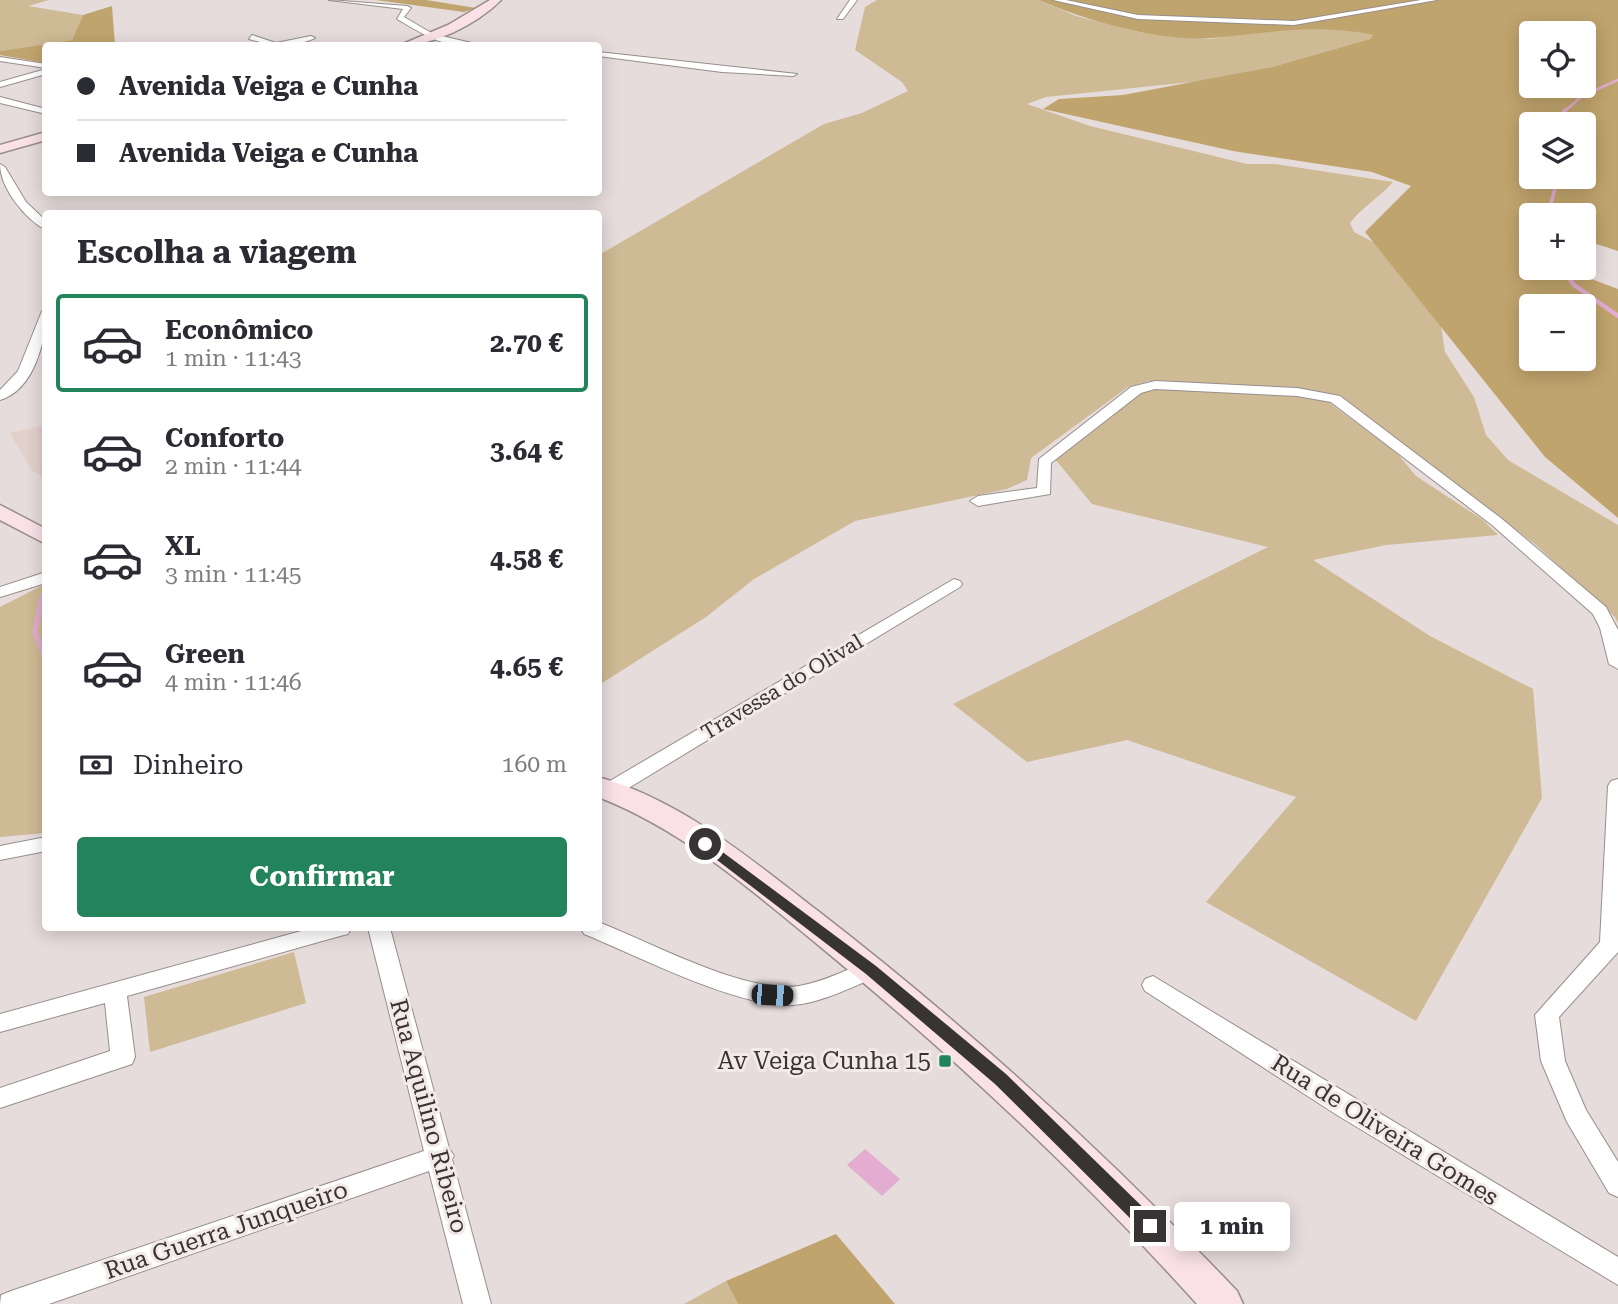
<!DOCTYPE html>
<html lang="pt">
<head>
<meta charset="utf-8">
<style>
  :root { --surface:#fff; --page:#f2f2f3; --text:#2b2b33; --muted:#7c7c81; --line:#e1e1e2; --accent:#23835b }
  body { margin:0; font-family:"Roboto Serif",serif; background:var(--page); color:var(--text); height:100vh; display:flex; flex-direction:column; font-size:26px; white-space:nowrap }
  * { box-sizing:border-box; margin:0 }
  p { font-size:23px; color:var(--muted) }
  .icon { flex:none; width:38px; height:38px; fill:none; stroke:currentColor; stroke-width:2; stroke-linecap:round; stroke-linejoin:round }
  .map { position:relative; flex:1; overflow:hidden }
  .sheet { position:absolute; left:42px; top:210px; width:560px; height:721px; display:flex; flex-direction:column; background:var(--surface); border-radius:7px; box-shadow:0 4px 18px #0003 }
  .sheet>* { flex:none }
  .top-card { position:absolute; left:42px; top:42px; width:560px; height:154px; border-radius:7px; box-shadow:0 4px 18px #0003; display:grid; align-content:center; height:154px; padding:0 35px; background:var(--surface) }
  .fabs { position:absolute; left:1519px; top:21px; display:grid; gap:14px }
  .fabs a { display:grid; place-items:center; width:77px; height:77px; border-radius:7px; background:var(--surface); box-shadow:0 4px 18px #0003; font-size:35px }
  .end { position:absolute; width:32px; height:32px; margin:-16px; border:9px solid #383433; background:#fff; box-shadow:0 0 0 4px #fff }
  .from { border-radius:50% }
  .bubble { position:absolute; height:49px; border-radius:7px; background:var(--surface); box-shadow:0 4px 18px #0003; font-size:23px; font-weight:700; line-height:49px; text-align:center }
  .car { position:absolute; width:21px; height:42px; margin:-21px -10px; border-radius:9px; box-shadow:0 0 5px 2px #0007; background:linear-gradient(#222 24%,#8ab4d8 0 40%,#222 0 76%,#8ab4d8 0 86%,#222 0) }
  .top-card b { display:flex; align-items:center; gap:24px; height:66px; font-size:26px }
  .top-card b+b { border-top:2px solid var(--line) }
  .top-card i { width:18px; height:18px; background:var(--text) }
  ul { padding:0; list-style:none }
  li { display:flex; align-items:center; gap:21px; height:98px; margin:0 14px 10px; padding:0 21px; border:4px solid transparent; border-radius:7px }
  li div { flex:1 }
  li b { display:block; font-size:26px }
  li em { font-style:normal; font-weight:700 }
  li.active { border-color:var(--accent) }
  li>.icon { width:63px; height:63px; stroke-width:1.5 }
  h2 { padding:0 35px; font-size:32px; line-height:84px }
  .pay { display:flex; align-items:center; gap:18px; height:77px; padding:0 35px; font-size:26px }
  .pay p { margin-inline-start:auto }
  .action { display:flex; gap:14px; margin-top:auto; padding:14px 35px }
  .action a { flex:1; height:80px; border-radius:7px; background:var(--accent); color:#fff; font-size:28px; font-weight:700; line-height:80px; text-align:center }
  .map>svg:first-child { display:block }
  .built { fill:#e2d0cc }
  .green { fill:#ceba94 }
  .forest { fill:#c0a46d; fill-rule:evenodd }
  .water { fill:#e3acd1 }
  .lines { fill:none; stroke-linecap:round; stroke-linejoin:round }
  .stream-far4 { stroke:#e3acd1; stroke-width:2.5 }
  .stream-far3 { stroke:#e3acd1; stroke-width:3.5 }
  .stream-far2 { stroke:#e3acd1; stroke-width:4.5 }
  .stream-far1 { stroke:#e3acd1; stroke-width:5 }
  .stream { stroke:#e3acd1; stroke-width:7 }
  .street-casing { stroke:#978e8c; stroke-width:2 }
  .secondary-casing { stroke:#978e8c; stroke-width:3 }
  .street { fill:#fff; fill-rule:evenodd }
  .secondary { fill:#f9e1e6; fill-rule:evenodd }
  .route { fill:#383433 }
  .poi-dot { fill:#23835b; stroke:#f3eae8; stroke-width:2.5 }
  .labels { text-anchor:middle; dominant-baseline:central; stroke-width:6; stroke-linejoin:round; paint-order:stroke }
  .street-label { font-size:21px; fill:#383433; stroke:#f3eae8 }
  .near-poi-label { font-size:24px; fill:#383433; stroke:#f3eae8; text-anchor:end }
  .near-street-label { font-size:24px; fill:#383433; stroke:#f3eae8 }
</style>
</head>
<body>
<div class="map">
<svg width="1618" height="1304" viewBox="0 0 1618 1304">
  <rect width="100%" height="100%" fill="#e6dcdb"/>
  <!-- built -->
  <polygon class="built" points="45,425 46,425 45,477 32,471 10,433"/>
  <!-- green -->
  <g class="green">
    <polygon points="0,0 49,0 28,6 83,15 72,40 0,51"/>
    <path d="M877 0H1039L1076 16 1138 32 1210 39 1259 31 1338 28 1373 35 1370 39 1272 67 1201 81 1046 97 1027 104 1090 126 1247 164H1275L1393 182C1380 197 1362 207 1350 223L1354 232 1409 261 1441 326 1445 352 1474 397 1486 435 1508 460 1618 525V623L1615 617 1536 545 1344 399 1307 389 1149 381 1128 387 1031 458 1027 480 1007 489 855 521 754 579 706 617 599 685V255L824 124 862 113 908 91 902 82 855 50 865 7Z"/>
    <polygon points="1151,388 1298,395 1327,401 1397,453 1416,476 1483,520 1498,535 1386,545 1313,560 1430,636 1533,689 1542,798 1416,1021 1206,902 1296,797 1127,740 1027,762 953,704 1268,547 1092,504 1055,459 1138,392"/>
    <polygon points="45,584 45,833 0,837 0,607"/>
    <polygon points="294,952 306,1003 150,1052 144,997"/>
    <polygon points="726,1281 738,1304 684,1304"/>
  </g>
  <!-- forest -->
  <g class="forest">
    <polygon points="376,0 426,0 476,8 464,12"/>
    <path d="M1039 0H1618V251L1584 240V215H1531V250L1524 253 1531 256V268H1562L1618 289V518L1545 457 1365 232 1411 186 1372 172 1233 151 1043 109 1059 99 1123 95 1272 67 1370 39 1373 35C1313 23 1271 33 1212 38 1160 42 1087 21 1039 0ZM1531 33H1584V86H1531ZM1531 124H1584V177H1531ZM1531 306H1584V359H1531Z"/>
    <polygon points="112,6 115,45 46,46 45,63 0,55 0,51 72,40 83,15"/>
    <polygon points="836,1234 895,1304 738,1304 726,1281"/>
  </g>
  <!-- water -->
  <polygon class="water" points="865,1149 900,1179 882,1196 847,1165"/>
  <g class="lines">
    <!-- stream-far4 -->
    <polyline class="stream-far4" points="1564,112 1582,96 1618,80"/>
    <!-- stream-far3 -->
    <g class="stream-far3">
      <polyline points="1555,124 1565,110"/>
      <polyline points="1548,215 1558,177"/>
    </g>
    <!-- stream-far2 -->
    <polyline class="stream-far2" points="1562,268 1574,285 1618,316"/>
    <!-- stream-far1 -->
    <polyline class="stream-far1" points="42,596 35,632 45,657"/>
    <!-- stream -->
    <polyline class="stream" points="44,655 46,661"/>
    <!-- street casing -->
    <g class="street-casing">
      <g id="street">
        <path d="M329 0 407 6 411 8 404 17 433 34 476 44C450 52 419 32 397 19L403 9Z"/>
        <polygon points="850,0 857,0 843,19 837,19"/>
        <polygon points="1053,0 1066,0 1138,15 1294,21 1421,0 1437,0 1294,25 1138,19"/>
        <path d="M252 35 276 43 311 36 315 38C294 48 271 46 249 39Z"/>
        <polygon points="598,52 797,74 793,76 722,72 598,56"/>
        <polygon points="0,57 46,64 46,68 0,61"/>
        <polygon points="46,69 46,74 0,87 0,82"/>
        <polygon points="0,97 46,109 46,114 0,103"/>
        <path d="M0 164 5 167 26 202 46 221V230C25 219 0 188 0 164Z"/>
        <path d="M42 311H46C46 341 34 390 0 400V390L18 371Z"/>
        <polygon points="1155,381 1297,388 1340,396 1502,519 1606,607 1618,630 1618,669 1609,664 1600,628 1593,614 1492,525 1331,402 1297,396 1155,389 1141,393 1051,463 1050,494 978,506 970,501 978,496 1037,488 1039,459 1131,387"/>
        <polygon points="46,572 46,583 0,597 0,587"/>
        <polygon points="954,579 960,581 962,584 960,587 617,795 603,795 600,790 603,785"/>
        <polygon points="1618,779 1618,952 1559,1017 1565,1061 1586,1110 1618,1162 1618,1197 1609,1193 1567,1122 1541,1061 1535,1015 1600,942 1608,786 1611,781"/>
        <polygon points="46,837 46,851 0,860 0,846"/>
        <path d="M598 922C651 942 744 994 799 986 824 982 847 969 871 961L879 964 882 970 879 976C851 987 822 1003 792 1005 738 1008 636 955 584 934L581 928H598Z"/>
        <polygon points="312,928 351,928 348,934 340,936 127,996 135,1057 132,1064 0,1108 0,1088 110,1051 105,1003 0,1032 0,1014"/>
        <polygon points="368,928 390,928 449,1148 454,1156 452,1159 491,1304 463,1304 429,1171 49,1304 0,1304 1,1295 11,1291 424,1151"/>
        <polygon points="1153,976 1618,1257 1618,1285 1337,1115 1145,991 1142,985 1145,979"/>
      </g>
    </g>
    <!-- secondary casing -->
    <g class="secondary-casing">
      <g id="secondary">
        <path d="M490 0H501C476 25 433 46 398 46L448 25Z"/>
        <polygon points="46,132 46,140 0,153 0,145"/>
        <polygon points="0,505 46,529 46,544 0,520"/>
        <path d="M598 777C681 800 752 860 818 911 968 1027 1107 1154 1237 1291L1243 1304H1197C1080 1174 952 1055 817 944 749 888 681 829 598 797Z"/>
      </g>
    </g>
    <!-- street -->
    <use href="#street" class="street"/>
    <!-- secondary -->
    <use href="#secondary" class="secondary"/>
  </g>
  <!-- route -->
  <polygon class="route" points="705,839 876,966 1006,1074 1156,1220 1159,1226 1156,1232 1144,1232 995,1084 866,974 700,847 698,844"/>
  <!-- markers -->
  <rect class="poi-dot" x="938" y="1054" width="14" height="14" rx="3.5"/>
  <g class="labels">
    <!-- street labels -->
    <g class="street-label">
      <text transform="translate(782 687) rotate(-31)">Travessa do Olival</text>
    </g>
    <!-- near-poi labels -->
    <g class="near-poi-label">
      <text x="931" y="1061">Av Veiga Cunha 15</text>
    </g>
    <!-- near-street labels -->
    <g class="near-street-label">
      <text transform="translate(429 1116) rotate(75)">Rua Aquilino Ribeiro</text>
      <text transform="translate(1385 1130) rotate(32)">Rua de Oliveira Gomes</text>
      <text transform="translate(226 1230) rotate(-19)">Rua Guerra Junqueiro</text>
    </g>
  </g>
</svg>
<div class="fabs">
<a><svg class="icon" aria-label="locate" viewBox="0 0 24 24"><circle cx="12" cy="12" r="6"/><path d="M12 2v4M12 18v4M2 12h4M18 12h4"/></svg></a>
<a><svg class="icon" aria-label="layers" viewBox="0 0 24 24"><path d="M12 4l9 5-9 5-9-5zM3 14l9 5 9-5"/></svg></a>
<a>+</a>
<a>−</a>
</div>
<i class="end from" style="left:705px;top:844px"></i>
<i class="end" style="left:1150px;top:1226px"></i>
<div class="bubble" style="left:1174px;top:1202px;width:116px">1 min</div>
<i class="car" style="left:772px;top:995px;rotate:93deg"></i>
<div class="top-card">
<b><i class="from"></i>Avenida Veiga e Cunha</b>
<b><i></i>Avenida Veiga e Cunha</b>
</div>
<section class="sheet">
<h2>Escolha a viagem</h2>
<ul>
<li class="active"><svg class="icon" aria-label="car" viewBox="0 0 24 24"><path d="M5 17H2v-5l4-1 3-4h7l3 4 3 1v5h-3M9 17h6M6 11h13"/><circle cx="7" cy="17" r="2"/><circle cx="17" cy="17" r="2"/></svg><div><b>Econômico</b><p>1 min · 11:43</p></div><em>2.70 €</em></li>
<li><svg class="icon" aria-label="car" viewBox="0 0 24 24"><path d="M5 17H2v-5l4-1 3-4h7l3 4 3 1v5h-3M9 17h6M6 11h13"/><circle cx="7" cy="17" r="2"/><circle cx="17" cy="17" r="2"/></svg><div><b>Conforto</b><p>2 min · 11:44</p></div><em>3.64 €</em></li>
<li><svg class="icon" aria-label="car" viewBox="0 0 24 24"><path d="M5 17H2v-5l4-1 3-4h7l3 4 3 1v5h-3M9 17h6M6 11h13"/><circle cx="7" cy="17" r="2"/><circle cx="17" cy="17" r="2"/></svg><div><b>XL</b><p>3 min · 11:45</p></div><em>4.58 €</em></li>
<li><svg class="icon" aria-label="car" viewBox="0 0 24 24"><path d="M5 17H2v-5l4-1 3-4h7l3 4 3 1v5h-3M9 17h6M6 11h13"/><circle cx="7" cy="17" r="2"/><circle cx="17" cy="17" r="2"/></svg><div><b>Green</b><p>4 min · 11:46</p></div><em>4.65 €</em></li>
</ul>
<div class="pay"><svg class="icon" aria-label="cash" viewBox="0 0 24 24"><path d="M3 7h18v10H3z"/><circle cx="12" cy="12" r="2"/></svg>Dinheiro<p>160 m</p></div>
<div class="action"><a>Confirmar</a></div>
</section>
</div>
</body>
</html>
